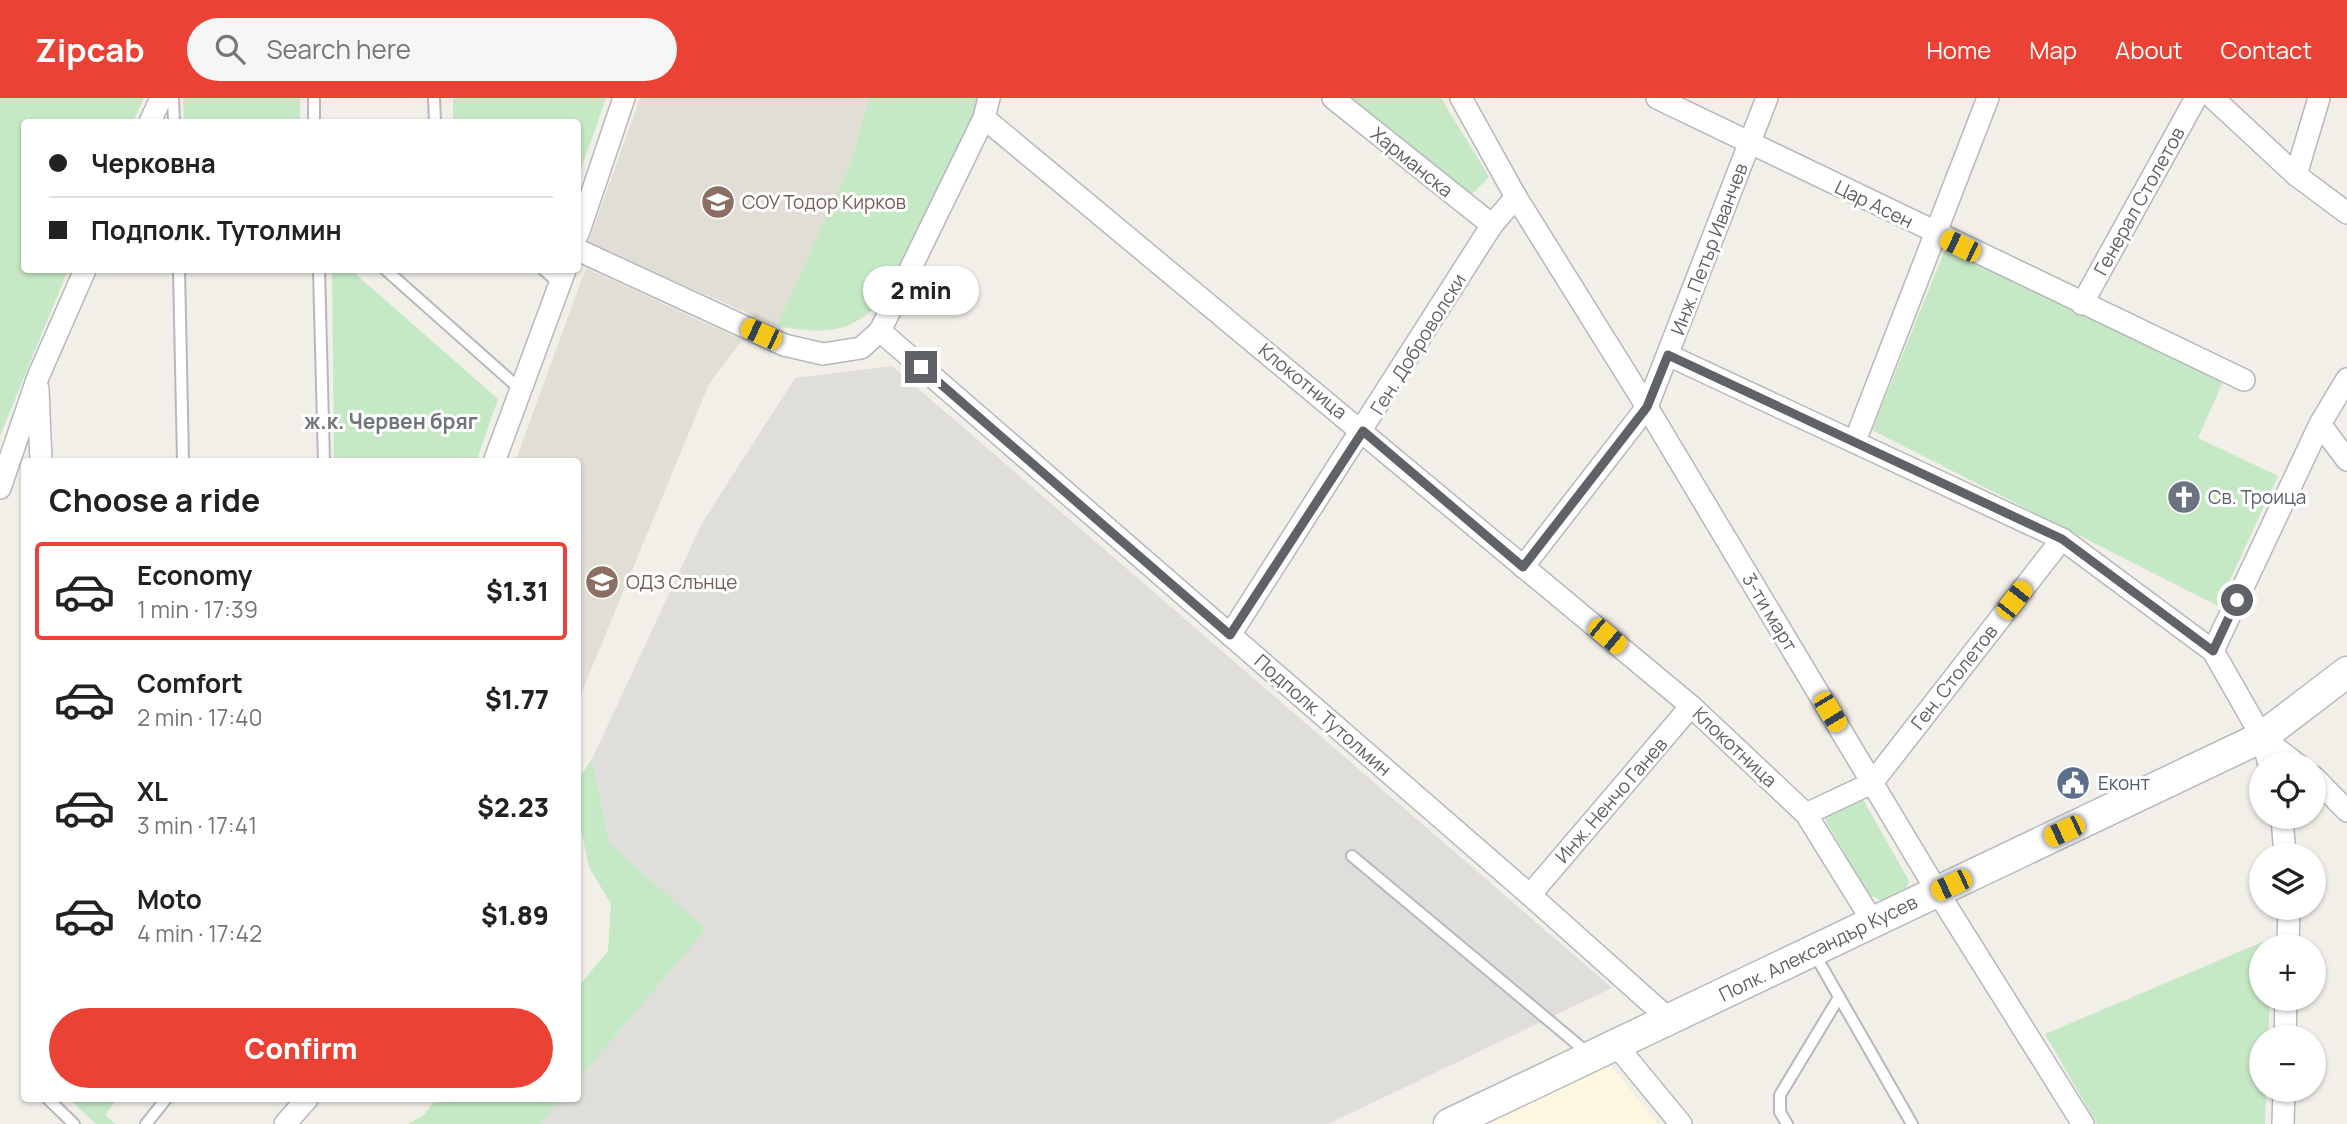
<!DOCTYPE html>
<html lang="en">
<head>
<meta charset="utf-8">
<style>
  :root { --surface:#fff; --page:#f6f6f6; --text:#222; --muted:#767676; --line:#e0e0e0; --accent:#ea4335 }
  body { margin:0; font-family:Manrope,sans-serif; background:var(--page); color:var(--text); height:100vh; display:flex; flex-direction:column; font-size:26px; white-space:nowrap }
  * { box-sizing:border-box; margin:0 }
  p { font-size:23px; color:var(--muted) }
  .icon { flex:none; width:38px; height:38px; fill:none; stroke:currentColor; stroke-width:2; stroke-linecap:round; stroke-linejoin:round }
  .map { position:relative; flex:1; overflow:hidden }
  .details { position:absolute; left:21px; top:360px; width:560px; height:644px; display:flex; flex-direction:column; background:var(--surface); border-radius:7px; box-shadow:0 2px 5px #0004 }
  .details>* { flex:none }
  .hud { position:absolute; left:21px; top:21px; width:560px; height:154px; border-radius:7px; box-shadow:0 2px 5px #0004; display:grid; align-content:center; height:154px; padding:0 28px; background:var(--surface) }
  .fabs { position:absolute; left:2249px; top:654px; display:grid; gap:14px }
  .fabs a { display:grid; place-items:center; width:77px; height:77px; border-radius:50%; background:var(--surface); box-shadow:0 2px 5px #0004; font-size:35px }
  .end { position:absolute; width:32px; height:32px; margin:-16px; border:9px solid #5f6368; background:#fff; box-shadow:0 0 0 4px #fff }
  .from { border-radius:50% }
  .bubble { position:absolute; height:49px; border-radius:24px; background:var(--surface); box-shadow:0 2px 5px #0004; font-size:23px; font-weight:800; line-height:49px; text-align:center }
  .car { position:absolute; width:21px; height:42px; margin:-21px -10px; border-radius:9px; box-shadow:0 0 5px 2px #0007; background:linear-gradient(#f5c518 24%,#345 0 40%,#f5c518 0 76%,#345 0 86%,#f5c518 0) }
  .hud b { display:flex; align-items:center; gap:24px; height:66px; font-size:26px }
  .hud b+b { border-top:2px solid var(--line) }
  .hud i { width:18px; height:18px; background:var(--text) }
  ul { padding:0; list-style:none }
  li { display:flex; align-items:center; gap:21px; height:98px; margin:0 14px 10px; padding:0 14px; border:4px solid transparent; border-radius:7px }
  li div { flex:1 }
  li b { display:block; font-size:26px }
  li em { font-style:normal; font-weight:800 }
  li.active { border-color:var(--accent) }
  li>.icon { width:63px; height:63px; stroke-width:1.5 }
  h2 { padding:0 28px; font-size:32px; line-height:84px }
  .cta { display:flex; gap:14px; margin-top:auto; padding:14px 28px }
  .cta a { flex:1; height:80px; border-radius:42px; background:var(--accent); color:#fff; font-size:28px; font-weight:800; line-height:80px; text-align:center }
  header { display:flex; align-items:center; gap:42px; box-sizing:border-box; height:98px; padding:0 35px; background:var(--accent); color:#fff }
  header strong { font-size:33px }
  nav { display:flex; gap:38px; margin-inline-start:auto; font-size:24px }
  .search { width:490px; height:63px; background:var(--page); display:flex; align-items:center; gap:18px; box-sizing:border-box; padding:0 24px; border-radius:38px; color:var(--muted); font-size:26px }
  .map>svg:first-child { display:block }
  .commercial { fill:#fef7e0 }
  .industrial { fill:#e0deda }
  .education { fill:#e1ded6 }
  .green { fill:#c5e8c5 }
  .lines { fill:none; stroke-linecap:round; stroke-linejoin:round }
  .lane-casing { stroke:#b5b8bc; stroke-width:14 }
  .street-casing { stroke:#b5b8bc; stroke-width:24 }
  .secondary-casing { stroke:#b6babf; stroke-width:33 }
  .lane { stroke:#fff; stroke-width:10 }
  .street { stroke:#fff; stroke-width:21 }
  .secondary { stroke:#fff; stroke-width:30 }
  .route { stroke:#5f6368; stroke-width:9 }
  .labels { text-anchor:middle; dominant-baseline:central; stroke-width:6; stroke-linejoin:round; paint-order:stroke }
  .street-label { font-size:19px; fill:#5f6368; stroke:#fff }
  .education-label { font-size:19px; fill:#785e54; stroke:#fff; text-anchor:start }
  .worship-label { font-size:19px; fill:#5b616d; stroke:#fff; text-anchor:start }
  .service-label { font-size:19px; fill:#4e5e75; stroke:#fff; text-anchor:start }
  .neighbourhood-label { font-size:21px; font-weight:bold; fill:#70757a; stroke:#fff }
</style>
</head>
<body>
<header>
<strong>Zipcab</strong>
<div class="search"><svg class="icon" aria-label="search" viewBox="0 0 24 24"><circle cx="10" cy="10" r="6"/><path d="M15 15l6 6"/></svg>Search here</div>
<nav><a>Home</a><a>Map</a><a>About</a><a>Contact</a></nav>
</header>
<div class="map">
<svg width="2347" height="1026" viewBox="0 0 2347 1026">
  <rect width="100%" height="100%" fill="#f1efe8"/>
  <!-- commercial -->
  <polygon class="commercial" points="1605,961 1658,1026 1471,1026"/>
  <!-- industrial -->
  <polygon class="industrial" points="892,268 1612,890 1328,1026 540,1026 561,1001 578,1001 578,982 706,831 609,745 592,661 702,425 795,280"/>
  <!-- education -->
  <g class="education">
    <polygon points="640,0 869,0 851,64 777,228 588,145"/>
    <polygon points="586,170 742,242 709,286 578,603 578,364 515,364"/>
  </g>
  <!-- green -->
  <g class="green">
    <polygon points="0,0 144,0 133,24 24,24 24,172 68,172 0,338"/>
    <polygon points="183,0 300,0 300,24 184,24"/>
    <polygon points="453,0 606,0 578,80 578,24 453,24"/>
    <path d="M869 0H979L975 17 890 193C854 236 830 237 777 228L851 64Z"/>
    <polygon points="1347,0 1441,0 1489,79 1469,99"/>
    <polygon points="1947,147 2226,277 2198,340 2278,378 2218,508 1872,332"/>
    <polygon points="332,172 351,172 498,301 476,364 334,364"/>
    <polygon points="592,661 609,745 706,831 578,982 578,889 608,853 611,806 589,769 578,718 581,677"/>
    <polygon points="1861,698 1909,783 1906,790 1881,802 1869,797 1823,718"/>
    <polygon points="2272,840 2272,849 2261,849 2261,901 2270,901 2268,940 2261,940 2261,992 2266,992 2265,1026 2097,1026 2045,936"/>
    <polygon points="69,1001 117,1001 105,1017 115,1026 96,1026"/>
    <polygon points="436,1001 561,1001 540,1026 408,1026 424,1017"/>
  </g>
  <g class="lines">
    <!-- lane casing -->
    <g class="lane-casing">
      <g id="lane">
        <polyline points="173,0 174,24"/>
        <polyline points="314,0 314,24"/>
        <polyline points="434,0 435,24"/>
        <polyline points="179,172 183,364"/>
        <polyline points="319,172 324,364"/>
        <polyline points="386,172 521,292"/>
        <polyline points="544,172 559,185"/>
        <polyline points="1352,758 1589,956"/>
        <polyline points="1814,855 1912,1026"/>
        <polyline points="48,1001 74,1026"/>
        <polyline points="146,1026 166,1001"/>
        <polyline points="1787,1026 1780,1014 1780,997 1838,901"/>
      </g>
    </g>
    <!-- street casing -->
    <g class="street-casing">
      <g id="street">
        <polyline points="1333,0 1492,127"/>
        <polyline points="1461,0 1516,99 1647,309 1937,793 2083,1026"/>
        <polyline points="1657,0 2244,282"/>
        <polyline points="2213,0 2296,77 2347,115"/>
        <polyline points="984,20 1691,608 1806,716 1873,824"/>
        <polyline points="150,24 161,0"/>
        <polyline points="2296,77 2319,0"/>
        <polyline points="578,136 624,0"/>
        <polyline points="578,152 784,247 823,256 861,250 880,233 984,20 989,0"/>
        <polyline points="2082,206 2196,0"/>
        <polyline points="880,233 1530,797 1669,921"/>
        <polyline points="1668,257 2062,441 2213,553 2262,639 2298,667"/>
        <polyline points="38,291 41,364"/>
        <polyline points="2320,326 2347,362"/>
        <polyline points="1855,343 1988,0"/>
        <polyline points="494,364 565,172"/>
        <polyline points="0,390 38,279 85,172"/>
        <polyline points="1523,469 1647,309 1767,0"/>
        <polyline points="1230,537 1492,127 1516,99"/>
        <polyline points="2213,553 2320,326 2347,281"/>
        <polyline points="2262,639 2269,667"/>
        <polyline points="2314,679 2347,713"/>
        <polyline points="1806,716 1872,685 2062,441"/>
        <polyline points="2282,719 2285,758"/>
        <polyline points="1530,797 1691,608"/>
        <polyline points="2288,849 2289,810"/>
        <polyline points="2285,940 2286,901"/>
        <polyline points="1616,947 1681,1026"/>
        <polyline points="285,1026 307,1001"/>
        <polyline points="2283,1026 2284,992"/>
      </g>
    </g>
    <!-- secondary casing -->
    <g class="secondary-casing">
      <polyline id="secondary" points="1449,1026 2262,639 2347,574"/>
    </g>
    <!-- lane -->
    <use href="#lane" class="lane"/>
    <!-- street -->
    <use href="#street" class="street"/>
    <!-- secondary -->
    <use href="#secondary" class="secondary"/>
  </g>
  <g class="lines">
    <!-- route -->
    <polyline class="route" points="921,269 1230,537 1363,333 1523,469 1647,309 1668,257 2062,441 2213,553 2237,502"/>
  </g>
  <!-- icons -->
  <defs>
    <g id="school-disc" transform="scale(1.75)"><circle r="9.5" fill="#8d6e63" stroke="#fff"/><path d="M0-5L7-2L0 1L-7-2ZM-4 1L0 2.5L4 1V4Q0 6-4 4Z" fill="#fff"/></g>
    <g id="church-disc" transform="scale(1.75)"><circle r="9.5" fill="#6b7280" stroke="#fff"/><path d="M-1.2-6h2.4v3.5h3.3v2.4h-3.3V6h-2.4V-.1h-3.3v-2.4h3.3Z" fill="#fff"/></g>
    <g id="civic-disc" transform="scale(1.75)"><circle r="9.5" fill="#5c6f8a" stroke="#fff"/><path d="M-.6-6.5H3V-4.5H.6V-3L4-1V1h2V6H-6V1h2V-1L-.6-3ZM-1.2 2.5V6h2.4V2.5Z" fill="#fff"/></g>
  </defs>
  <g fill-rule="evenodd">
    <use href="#school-disc" x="718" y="104"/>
    <use href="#church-disc" x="2184" y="399"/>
    <use href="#school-disc" x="602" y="484"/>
    <use href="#civic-disc" x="2073" y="685"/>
  </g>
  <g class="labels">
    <!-- street labels -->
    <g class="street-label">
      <text transform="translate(1412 64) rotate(39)">Харманска</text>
      <text transform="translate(2139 103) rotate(-61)">Генерал Столетов</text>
      <text transform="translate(1874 106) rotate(26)">Цар Асен</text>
      <text transform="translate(1709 151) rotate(-69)">Инж. Петър Иванчев</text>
      <text transform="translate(1418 246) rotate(-58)">Ген. Доброволски</text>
      <text transform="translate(1303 283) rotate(39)">Клокотница</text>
      <text transform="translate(1770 514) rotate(59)">3-ти март</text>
      <text transform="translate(1954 579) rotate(-52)">Ген. Столетов</text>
      <text transform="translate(1323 617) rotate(41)">Подполк. Тутолмин</text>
      <text transform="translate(1735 649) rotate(43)">Клокотница</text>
      <text transform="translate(1611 702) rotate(-49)">Инж. Ненчо Ганев</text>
      <text transform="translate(1818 850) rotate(-26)">Полк. Александър Кусев</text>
    </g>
    <!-- education labels -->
    <g class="education-label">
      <text x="742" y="104">СОУ Тодор Кирков</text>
      <text x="626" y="484">ОДЗ Слънце</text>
    </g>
    <!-- worship labels -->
    <g class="worship-label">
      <text x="2208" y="399">Св. Троица</text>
    </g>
    <!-- service labels -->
    <g class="service-label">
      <text x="2098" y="685">Еконт</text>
    </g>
    <!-- neighbourhood labels -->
    <g class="neighbourhood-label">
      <text x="391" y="323">ж.к. Червен бряг</text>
    </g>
  </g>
</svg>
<div class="fabs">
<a><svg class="icon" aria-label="locate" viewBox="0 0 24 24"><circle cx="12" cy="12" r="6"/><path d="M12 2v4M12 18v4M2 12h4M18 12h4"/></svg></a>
<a><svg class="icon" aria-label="layers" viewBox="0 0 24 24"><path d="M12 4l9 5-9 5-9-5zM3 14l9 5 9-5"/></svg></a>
<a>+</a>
<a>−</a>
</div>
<i class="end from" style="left:2237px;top:502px"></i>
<i class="end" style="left:921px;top:269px"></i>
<div class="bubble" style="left:863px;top:168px;width:116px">2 min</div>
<i class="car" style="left:1960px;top:148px;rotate:296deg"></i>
<i class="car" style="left:761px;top:236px;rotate:295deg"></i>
<i class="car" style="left:2014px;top:502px;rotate:38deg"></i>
<i class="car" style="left:1607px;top:538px;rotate:130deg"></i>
<i class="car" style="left:1830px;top:614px;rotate:149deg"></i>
<i class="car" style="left:2064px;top:733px;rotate:245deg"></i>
<i class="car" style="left:1951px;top:787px;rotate:245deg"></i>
<div class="hud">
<b><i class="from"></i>Черковна</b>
<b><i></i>Подполк. Тутолмин</b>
</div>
<section class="details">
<h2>Choose a ride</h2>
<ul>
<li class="active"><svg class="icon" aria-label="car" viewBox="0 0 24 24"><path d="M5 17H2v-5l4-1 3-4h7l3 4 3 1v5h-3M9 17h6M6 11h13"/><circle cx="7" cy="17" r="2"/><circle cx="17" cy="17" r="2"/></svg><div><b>Economy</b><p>1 min · 17:39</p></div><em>$1.31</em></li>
<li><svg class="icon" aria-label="car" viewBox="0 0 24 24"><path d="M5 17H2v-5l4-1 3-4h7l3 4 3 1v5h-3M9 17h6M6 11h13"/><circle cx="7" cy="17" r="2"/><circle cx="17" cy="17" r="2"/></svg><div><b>Comfort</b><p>2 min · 17:40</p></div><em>$1.77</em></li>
<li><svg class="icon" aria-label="car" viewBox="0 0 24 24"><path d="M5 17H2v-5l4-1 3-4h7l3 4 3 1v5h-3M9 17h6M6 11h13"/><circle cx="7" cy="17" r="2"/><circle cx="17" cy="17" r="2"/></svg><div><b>XL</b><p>3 min · 17:41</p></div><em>$2.23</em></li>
<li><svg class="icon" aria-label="car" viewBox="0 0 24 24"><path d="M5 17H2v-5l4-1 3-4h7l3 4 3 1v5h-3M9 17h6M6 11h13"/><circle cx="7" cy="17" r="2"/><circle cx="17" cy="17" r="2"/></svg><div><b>Moto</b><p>4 min · 17:42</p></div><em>$1.89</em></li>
</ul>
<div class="cta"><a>Confirm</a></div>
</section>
</div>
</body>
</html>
